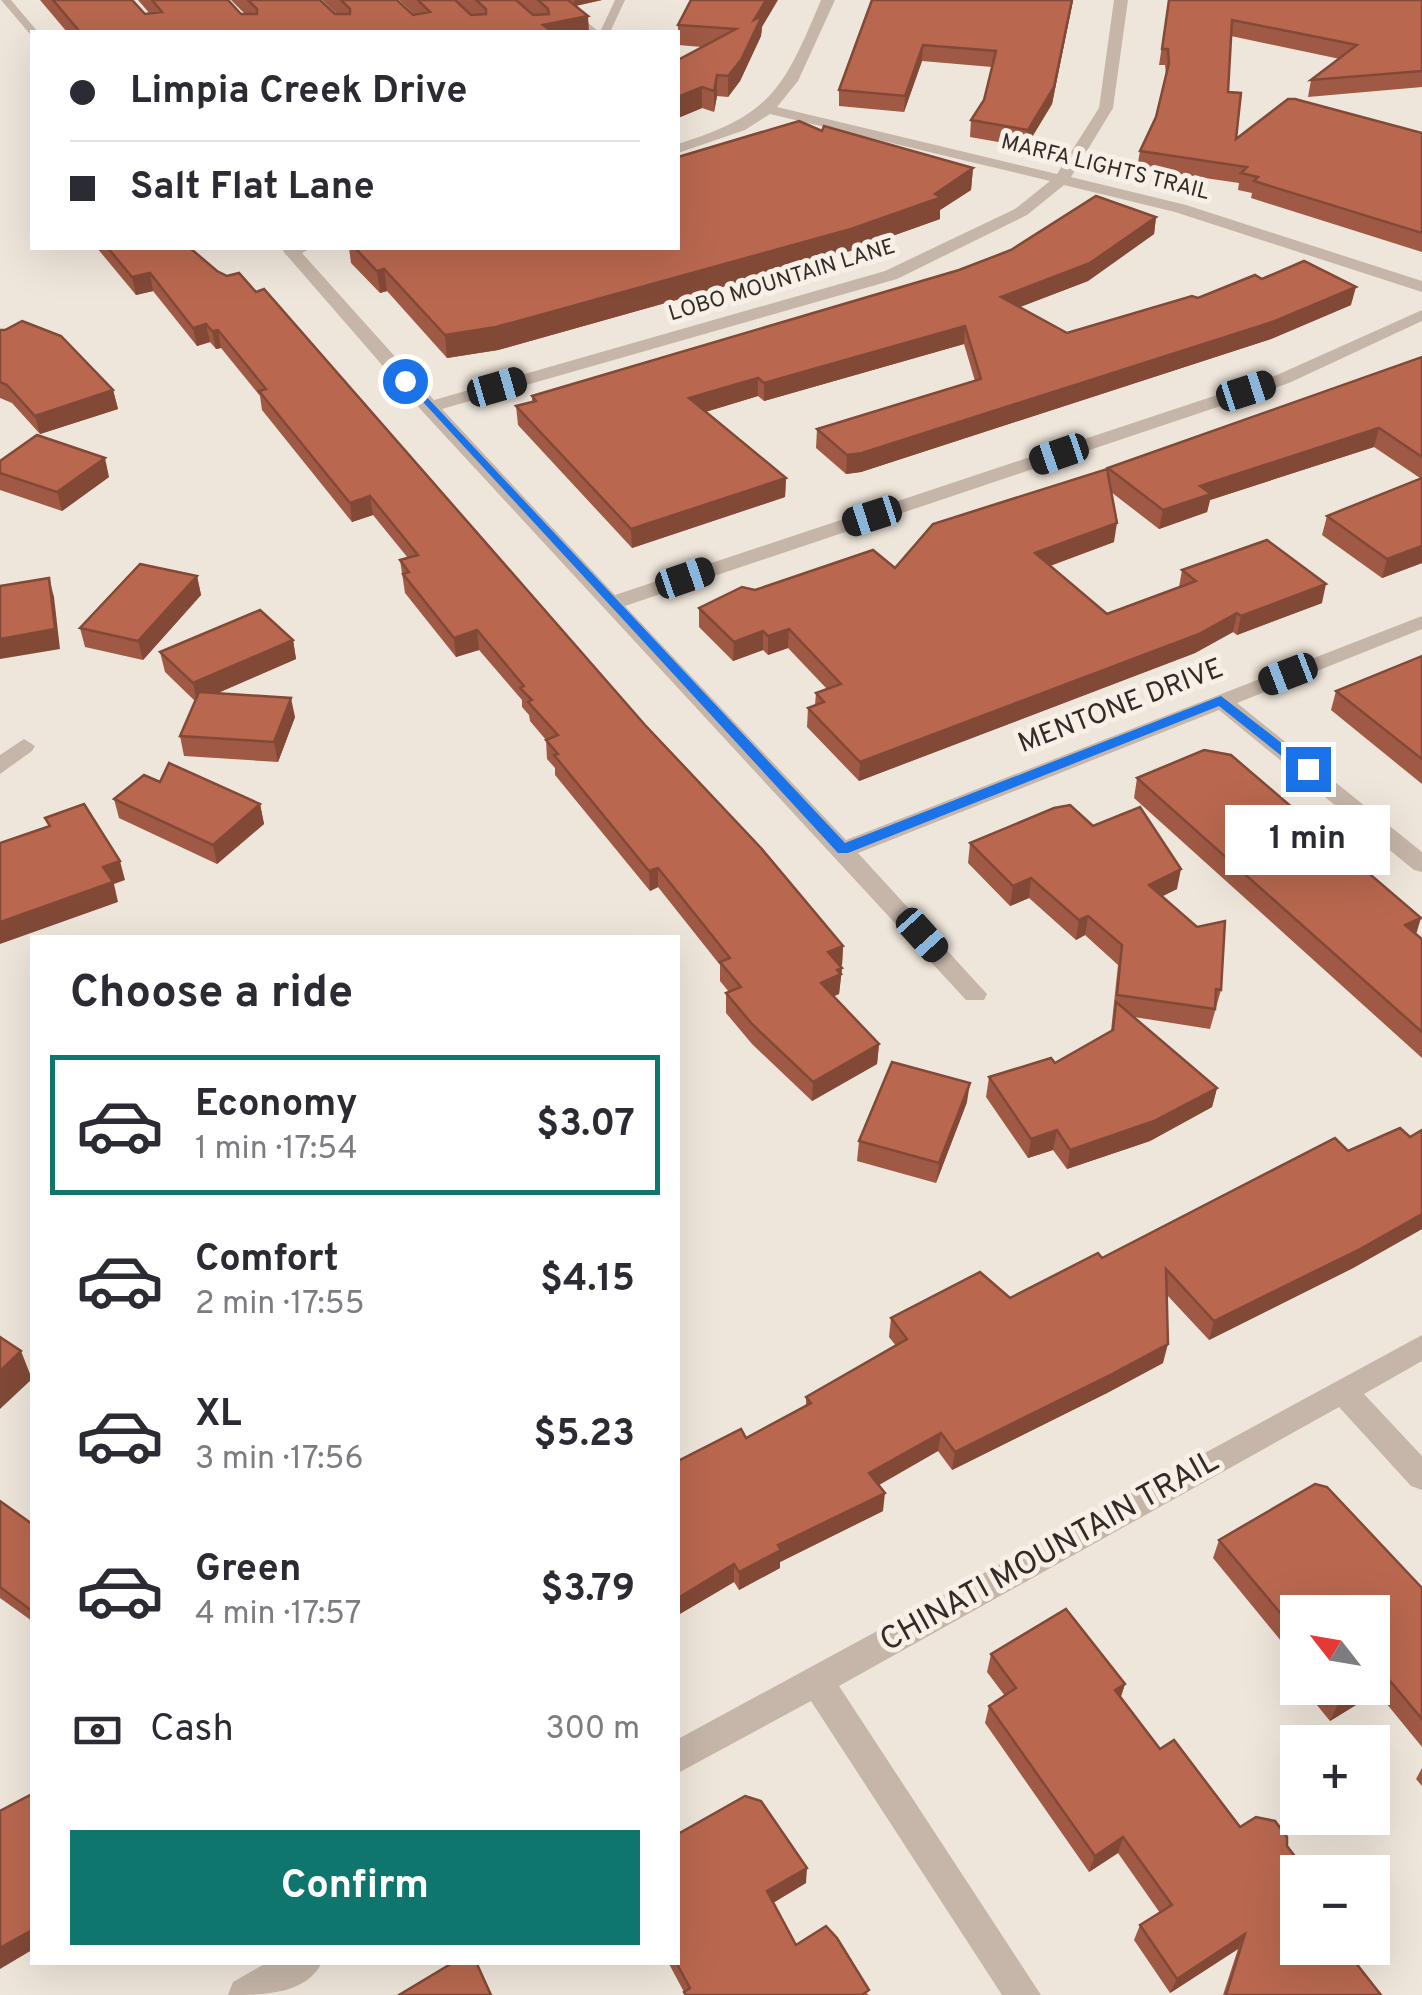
<!DOCTYPE html>
<html lang="en">
<head>
<meta charset="utf-8">
<style>
  :root { --surface:#fff; --page:#f2f2f3; --text:#2b2b33; --muted:#7c7c81; --line:#e1e1e2; --accent:#0f766e }
  body { margin:0; font-family:Overpass,sans-serif; background:var(--page); color:var(--text); height:100vh; display:flex; flex-direction:column; font-size:38px; white-space:nowrap }
  * { box-sizing:border-box; margin:0 }
  p { font-size:32px; color:var(--muted) }
  .icon { flex:none; width:55px; height:55px; fill:none; stroke:currentColor; stroke-width:2; stroke-linecap:round; stroke-linejoin:round }
  .map { position:relative; flex:1; overflow:hidden }
  .details { position:absolute; left:30px; top:935px; width:650px; height:1030px; display:flex; flex-direction:column; background:var(--surface); border-radius:0px; box-shadow:0 10px 40px #0002 }
  .details>* { flex:none }
  .banner { position:absolute; left:30px; top:30px; width:650px; height:220px; border-radius:0px; box-shadow:0 10px 40px #0002; display:grid; align-content:center; height:220px; padding:0 40px; background:var(--surface) }
  .needle { width:65px; rotate:301deg }
  .fabs { position:absolute; left:1280px; top:1595px; display:grid; gap:20px }
  .fabs a { display:grid; place-items:center; width:110px; height:110px; border-radius:0px; background:var(--surface); box-shadow:0 10px 40px #0002; font-size:50px }
  .end { position:absolute; width:45px; height:45px; margin:-22px; border:12px solid #1a73e8; background:#fff; box-shadow:0 0 0 5px #fff }
  .from { border-radius:50% }
  .bubble { position:absolute; height:70px; border-radius:0px; background:var(--surface); box-shadow:0 10px 40px #0002; font-size:32px; font-weight:700; line-height:70px; text-align:center }
  .car { position:absolute; width:30px; height:60px; margin:-30px -15px; border-radius:12px; box-shadow:0 0 8px 2px #0007; background:linear-gradient(#222 24%,#8ab4d8 0 40%,#222 0 76%,#8ab4d8 0 86%,#222 0) }
  .banner b { display:flex; align-items:center; gap:35px; height:95px; font-size:38px }
  .banner b+b { border-top:2px solid var(--line) }
  .banner i { width:25px; height:25px; background:var(--text) }
  ul { padding:0; list-style:none }
  li { display:flex; align-items:center; gap:30px; height:140px; margin:0 20px 15px; padding:0 20px; border:5px solid transparent; border-radius:0px }
  li div { flex:1 }
  li b { display:block; font-size:38px }
  li em { font-style:normal; font-weight:700 }
  li.active { border-color:var(--accent) }
  li>.icon { width:90px; height:90px; stroke-width:1.5 }
  h2 { padding:0 40px; font-size:45px; line-height:120px }
  .pay { display:flex; align-items:center; gap:25px; height:110px; padding:0 40px; font-size:38px }
  .pay p { margin-inline-start:auto }
  .cta { display:flex; gap:20px; margin-top:auto; padding:20px 40px }
  .cta a { flex:1; height:115px; border-radius:0px; background:var(--accent); color:#fff; font-size:40px; font-weight:700; line-height:115px; text-align:center }
  .map>svg:first-child { display:block }
  .lines { fill:none; stroke-linecap:round; stroke-linejoin:round }
  .service { fill:#c6b6a9; fill-rule:evenodd }
  .minor { fill:#c6b6a9; fill-rule:evenodd }
  .wall { fill:#9f5944 }
  .shaded-wall { fill:#824937 }
  .building { fill:#b9684f; stroke:#824937; stroke-width:2.5 }
  .route { fill:#1a73e8 }
  .labels { text-anchor:middle; dominant-baseline:central; stroke-width:10; stroke-linejoin:round; paint-order:stroke }
  .far-street-label { font-size:22px; fill:#342b28; stroke:#f7f0e7 }
  .street-label { font-size:28px; fill:#342b28; stroke:#f7f0e7 }
  .near-street-label { font-size:32px; fill:#342b28; stroke:#f7f0e7 }
</style>
</head>
<body>
<div class="map">
<svg width="1422" height="1995" viewBox="0 0 1422 1995">
  <rect width="100%" height="100%" fill="#efe6db"/>
  <g class="lines">
    <!-- service -->
    <g class="service">
      <polygon points="1,0 11,0 38,32 30,34"/>
      <polygon points="550,0 561,0 599,32 589,32"/>
      <polygon points="615,0 625,0 610,32 600,32"/>
    </g>
    <!-- minor -->
    <g class="minor">
      <path d="M821 0H835L798 81 777 107 1057 174 1099 108 1114 0H1128L1113 108 1071 177 1186 205 1422 281V292L1175 212 1064 185 1027 215 897 279 442 409 615 595 1277 375 1422 310V321L1289 383 625 606 846 840 1422 616V629L1237 703 1422 852V872L1414 870 1219 710 858 853 987 994 984 1000H966L422 411 283 251 285 248H311L302 253 434 400 885 271 1015 209 1050 181 770 114 745 130 678 153V144C772 115 784 88 821 0Z"/>
      <polygon points="24,739 35,746 32,751 0,774 0,755"/>
      <polygon points="1422,1335 1422,1361 1364,1394 1422,1456 1422,1490 1411,1486 1339,1407 839,1686 1041,1995 1002,1995 811,1701 678,1773 678,1739"/>
      <path d="M268 1962H322C307 1995 261 1995 228 1995L233 1982Z"/>
    </g>
  </g>
  <!-- wall -->
  <g class="wall">
    <polygon points="40,0 132,0 145,14 150,14 138,0 228,0 241,14 245,14 231,0 320,0 335,14 337,14 322,0 397,0 414,14 399,0 602,0 576,6 589,32 67,32"/>
    <polygon points="872,0 1073,0 1052,104 1026,147 970,137 971,120 984,100 992,67 922,61 904,112 839,106 839,90"/>
    <polygon points="1169,0 1422,0 1422,87 1308,97 1311,80 1340,59 1231,36 1228,92 1236,139 1422,133 1422,252 1251,198 1252,193 1238,190 1239,183 1137,168 1140,151 1156,117 1166,75 1165,65 1159,65"/>
    <polygon points="678,25 762,27 761,36 740,81 728,97 717,96 714,112 702,108 678,118 678,60 702,47 678,45"/>
    <polygon points="822,131 973,168 971,190 940,210 940,219 850,251 498,350 447,358 387,291 380,293 351,263 349,248 678,248"/>
    <polygon points="1156,217 1154,234 1088,281 1020,307 1067,333 1198,298 1262,279 1351,305 1271,339 861,472 846,474 816,448 817,429 975,381 964,344 764,401 758,396 705,412 786,478 785,497 632,548 518,425 516,406 532,402 532,396"/>
    <polygon points="97,248 190,248 645,725 843,946 842,965 840,966 842,968 839,994 834,996 879,1044 877,1064 812,1101 752,1044 726,1013 726,993 729,992 720,981 720,965 658,887 650,891 555,775 555,768 547,759 546,740 530,721 529,715 522,707 522,700 479,650 456,657 405,593 400,560 408,558 373,515 352,522 262,410 260,396 221,348 216,349 210,342 197,346 153,291 136,295"/>
    <polygon points="0,330 113,390 118,409 40,434 12,403 0,398"/>
    <polygon points="1422,357 1422,563 1382,578 1322,535 1327,516 1420,478 1374,447 1210,500 1207,512 1159,529 1111,492 1114,542 1050,566 1107,614 1179,587 1182,570 1322,603 1237,635 1233,632 1195,653 859,781 807,727 808,708 815,705 816,693 827,689 788,648 768,655 763,650 733,661 699,627 699,608 755,590 895,568 1108,468"/>
    <polygon points="0,461 109,477 62,511 0,490"/>
    <polygon points="197,576 201,595 143,660 85,647 80,628"/>
    <polygon points="293,640 296,659 218,693 295,717 278,762 184,756 180,736 195,701 165,672 160,652"/>
    <polygon points="1422,656 1422,784 1331,710 1336,691"/>
    <polygon points="1137,778 1416,934 1422,939 1422,1058 1134,798"/>
    <polygon points="160,782 260,804 264,824 217,864 119,818 114,799"/>
    <polygon points="1093,826 1177,889 1162,896 1221,990 1210,1029 1134,1017 1217,1088 1212,1107 1150,1141 1067,1169 1053,1150 1028,1158 986,1097 989,1077 1055,1063 1111,1031 1118,965 1085,935 1076,940 1029,898 1010,906 968,863 970,843"/>
    <polygon points="967,1102 936,1183 857,1161 859,1141"/>
    <polygon points="1422,1130 1422,1229 1353,1268 1209,1340 1167,1295 1163,1363 1107,1393 952,1470 938,1451 878,1485 883,1511 780,1562 780,1568 739,1590 734,1582 678,1615 746,1438 806,1406 806,1397 896,1346 889,1337 891,1318 1010,1298 1348,1151 1410,1137"/>
    <polygon points="0,1501 32,1524 32,1621 0,1598"/>
    <polygon points="1219,1540 1422,1588 1422,1747 1377,1692 1330,1721 1303,1688 1372,1688 1298,1612 1298,1680 1281,1660 1286,1647 1213,1558"/>
    <polygon points="991,1654 1125,1684 1121,1697 1160,1749 1240,1827 1287,1846 1298,1948 1381,1995 1223,1995 1238,1949 1170,1993 1134,1940 1140,1925 1160,1913 1118,1853 1089,1872 985,1723 989,1706 1005,1696 987,1672"/>
    <polygon points="1422,1768 1422,1786 1416,1779"/>
    <polygon points="678,1834 806,1883 773,1903 796,1945 869,1995 684,1995 684,1992 668,1962 678,1962"/>
  </g>
  <!-- shaded-wall -->
  <g class="shaded-wall">
    <polygon points="574,0 602,0 574,6"/>
    <polygon points="766,0 778,0 762,27 761,36 740,81 728,97 728,76 754,20"/>
    <polygon points="1072,0 1073,0 1052,104 1026,147 1028,130"/>
    <polygon points="588,16 589,32 543,32 543,25"/>
    <polygon points="923,45 922,61 904,112 905,96"/>
    <polygon points="717,75 717,96 714,112 714,91"/>
    <polygon points="702,87 702,108 678,118 678,97"/>
    <polygon points="973,168 971,190 940,210 940,219 850,251 498,350 447,358 445,335 935,194"/>
    <polygon points="1156,217 1154,234 1088,281 999,315 1001,297"/>
    <polygon points="384,269 387,291 380,293 377,271"/>
    <polygon points="150,273 153,291 136,295 132,277"/>
    <polygon points="1356,287 1351,305 1271,339 861,472 846,474 847,455"/>
    <polygon points="206,324 210,342 197,346 193,328"/>
    <polygon points="965,326 964,344 764,401 764,383"/>
    <polygon points="218,330 221,348 216,349 212,331"/>
    <polygon points="758,378 758,396 689,417 689,398"/>
    <polygon points="113,390 118,409 40,434 35,416"/>
    <polygon points="1379,428 1374,447 1210,500 1207,512 1159,529 1163,510 1200,486"/>
    <polygon points="105,458 109,477 62,511 57,492"/>
    <polygon points="786,478 785,497 632,548 631,529"/>
    <polygon points="370,496 373,515 352,522 350,503"/>
    <polygon points="1117,523 1114,542 1033,572 1035,553"/>
    <polygon points="1422,546 1422,563 1382,578 1387,559"/>
    <polygon points="197,576 201,595 143,660 138,641"/>
    <polygon points="49,578 54,597 60,649 0,659 0,639"/>
    <polygon points="1326,584 1322,603 1237,635 1241,616"/>
    <polygon points="1237,613 1233,632 1195,653 859,781 860,762"/>
    <polygon points="789,629 788,648 768,655 768,636"/>
    <polygon points="477,630 479,650 456,657 454,638"/>
    <polygon points="763,631 763,650 733,661 734,642"/>
    <polygon points="293,640 296,659 197,702 193,683"/>
    <polygon points="291,698 295,717 278,762 274,742"/>
    <polygon points="260,804 264,824 217,864 213,845"/>
    <polygon points="120,861 125,880 114,884 118,902 0,944 0,922 103,867"/>
    <polygon points="658,868 658,887 650,891 649,871"/>
    <polygon points="1181,869 1177,889 1145,905 1149,885"/>
    <polygon points="1031,878 1029,898 1010,906 1013,886"/>
    <polygon points="1088,916 1085,935 1076,940 1079,920"/>
    <polygon points="1421,918 1415,938 1405,925"/>
    <polygon points="843,946 842,965 827,972 828,952"/>
    <polygon points="842,968 839,994 820,1002 821,983"/>
    <polygon points="879,1044 877,1064 812,1101 813,1082"/>
    <polygon points="970,1083 967,1102 936,1183 939,1163"/>
    <polygon points="1217,1088 1212,1107 1150,1141 1067,1169 1070,1150"/>
    <polygon points="1057,1130 1053,1150 1028,1158 1031,1139"/>
    <polygon points="1422,1214 1422,1229 1353,1268 1209,1340 1214,1321"/>
    <polygon points="1168,1344 1163,1363 1107,1393 952,1470 955,1452"/>
    <polygon points="21,1351 32,1379 0,1409 0,1371"/>
    <polygon points="941,1433 938,1451 867,1492 869,1473"/>
    <polygon points="885,1493 883,1511 780,1562 780,1568 739,1590 739,1572 778,1545"/>
    <polygon points="734,1564 734,1582 678,1615 678,1598"/>
    <polygon points="1385,1675 1377,1692 1330,1721 1338,1704 1366,1688 1372,1688 1372,1683"/>
    <polygon points="1125,1684 1119,1701 1115,1690"/>
    <polygon points="1123,1837 1118,1853 1089,1872 1095,1856"/>
    <polygon points="807,1868 806,1883 766,1907 767,1891"/>
    <polygon points="32,1930 32,1950 0,1969 0,1948"/>
    <polygon points="1245,1934 1238,1949 1170,1993 1177,1979"/>
  </g>
  <!-- building -->
  <g class="building">
    <polygon points="53,0 132,0 145,14 162,12 152,0 228,0 241,14 257,14 257,9 248,0 320,0 335,14 350,14 350,9 341,0 397,0 413,15 430,12 418,0 455,0 471,15 486,14 486,9 476,0 516,0 533,15 549,14 548,9 538,0 568,0 588,16 543,25 552,32 80,32"/>
    <polygon points="691,0 766,0 754,20 762,16 741,60 728,76 717,75 714,91 702,87 678,97 678,60 736,29 678,25"/>
    <polygon points="872,0 1072,0 1054,87 1028,130 971,120 984,100 996,51 923,45 905,96 839,90"/>
    <polygon points="1169,0 1422,0 1422,71 1311,80 1357,45 1232,20 1228,92 1241,93 1236,139 1288,99 1295,99 1422,133 1422,233 1254,181 1258,177 1241,173 1247,167 1140,151 1156,117 1169,63 1168,49 1162,49"/>
    <polygon points="799,121 822,131 824,126 973,168 935,194 942,197 851,229 496,327 445,335 384,269 377,271 355,248 678,248 678,157"/>
    <polygon points="1096,196 1156,217 1090,263 1001,297 1067,333 1192,296 1198,298 1255,275 1262,279 1304,261 1356,287 1275,321 862,453 847,455 817,429 981,379 965,326 764,383 758,378 689,398 786,478 631,529 516,406 536,401 532,396 959,270 1011,250"/>
    <polygon points="108,248 190,248 217,271 227,276 239,273 256,292 264,289 645,725 761,848 843,946 828,952 842,968 837,970 841,974 821,983 879,1044 813,1082 752,1024 726,993 741,987 720,962 730,958 658,868 649,871 554,755 558,754 546,740 558,735 528,702 532,700 520,688 524,686 477,630 454,638 403,574 409,572 400,560 418,555 370,496 350,503 259,391 266,389 218,330 212,331 206,324 193,328 150,273 132,277"/>
    <polygon points="22,321 61,336 113,390 35,416 7,385 0,382 0,330 5,330"/>
    <polygon points="1422,357 1422,457 1379,428 1200,486 1211,494 1163,510 1108,468"/>
    <polygon points="37,435 105,458 57,492 0,473 0,461"/>
    <polygon points="1107,469 1117,523 1035,553 1107,614 1196,581 1182,570 1267,540 1326,584 1241,616 1237,613 1199,634 860,762 808,708 824,702 816,693 841,684 789,629 768,636 763,631 734,642 699,608 742,587 755,590 873,550 895,568 933,524"/>
    <polygon points="1422,478 1422,546 1387,559 1327,516"/>
    <polygon points="140,564 197,576 138,641 80,628"/>
    <polygon points="49,578 55,629 0,639 0,586"/>
    <polygon points="260,610 293,640 193,683 160,652"/>
    <polygon points="1422,656 1422,759 1336,691"/>
    <polygon points="199,692 291,698 274,742 180,736"/>
    <polygon points="1204,750 1231,755 1421,918 1405,925 1422,939 1422,1032 1137,778"/>
    <polygon points="169,763 260,804 213,845 114,799 144,775 160,782"/>
    <polygon points="84,804 120,861 103,867 113,882 0,922 0,843 50,826 45,818"/>
    <polygon points="1070,805 1093,826 1140,807 1181,869 1149,885 1197,927 1225,921 1221,990 1216,989 1215,1009 1117,995 1122,945 1088,916 1079,920 1031,878 1013,886 970,843 1054,808"/>
    <polygon points="1116,1002 1217,1088 1154,1121 1070,1150 1057,1130 1031,1139 989,1077 1051,1058 1055,1063 1113,1030"/>
    <polygon points="892,1062 970,1083 939,1163 859,1141"/>
    <polygon points="1400,1128 1410,1137 1422,1130 1422,1214 1360,1249 1214,1321 1166,1269 1168,1344 1112,1374 955,1452 941,1433 869,1473 885,1493 778,1545 781,1550 739,1572 734,1564 678,1598 678,1461 741,1429 746,1438 811,1403 806,1397 907,1339 891,1318 980,1272 1010,1298 1098,1253 1102,1258 1335,1138 1348,1151"/>
    <polygon points="0,1337 21,1351 0,1371"/>
    <polygon points="1315,1484 1327,1487 1422,1588 1422,1719 1385,1675 1372,1683 1372,1612 1298,1612 1298,1634 1219,1540"/>
    <polygon points="0,1501 32,1524 32,1611 0,1587"/>
    <polygon points="1066,1609 1125,1684 1115,1690 1160,1749 1174,1740 1240,1827 1256,1817 1275,1821 1287,1837 1287,1846 1307,1872 1298,1872 1298,1948 1344,1948 1381,1995 1226,1995 1245,1934 1177,1979 1140,1925 1172,1905 1123,1837 1095,1856 989,1706 1016,1688 991,1654"/>
    <polygon points="1298,1637 1298,1654 1288,1642"/>
    <polygon points="1325,1688 1366,1688 1338,1704"/>
    <polygon points="32,1794 32,1930 0,1948 0,1811"/>
    <polygon points="745,1796 761,1801 807,1868 767,1891 796,1945 826,1926 837,1938 869,1990 862,1995 686,1995 684,1992 690,1988 676,1962 678,1962 678,1834"/>
    <polygon points="454,1962 476,1962 491,1995 399,1995"/>
  </g>
  <!-- route -->
  <polygon class="route" points="401,378 409,378 845,843 1221,696 1315,769 1303,773 1219,706 848,853 838,853"/>
  <g class="labels">
    <!-- far-street labels -->
    <g class="far-street-label">
      <text transform="translate(1105 168) rotate(14)">MARFA LIGHTS TRAIL</text>
      <text transform="translate(782 281) rotate(-17)">LOBO MOUNTAIN LANE</text>
    </g>
    <!-- street labels -->
    <g class="street-label">
      <text transform="translate(1121 707) rotate(-21)">MENTONE DRIVE</text>
    </g>
    <!-- near-street labels -->
    <g class="near-street-label">
      <text transform="translate(1050 1552) rotate(-29)">CHINATI MOUNTAIN TRAIL</text>
    </g>
  </g>
</svg>
<div class="fabs">
<a><svg class="needle" viewBox="-14 -14 28 28"><path d="M0-13l5 13h-10z" fill="#e53935"/><path d="M0 13l5-13h-10z" fill="#7c7c81"/></svg></a>
<a>+</a>
<a>−</a>
</div>
<i class="end from" style="left:405px;top:381px"></i>
<i class="end" style="left:1308px;top:769px"></i>
<div class="bubble" style="left:1225px;top:805px;width:165px">1 min</div>
<i class="car" style="left:497px;top:387px;rotate:74deg"></i>
<i class="car" style="left:1246px;top:391px;rotate:72deg"></i>
<i class="car" style="left:1059px;top:454px;rotate:251deg"></i>
<i class="car" style="left:872px;top:516px;rotate:252deg"></i>
<i class="car" style="left:685px;top:578px;rotate:71deg"></i>
<i class="car" style="left:1288px;top:674px;rotate:249deg"></i>
<i class="car" style="left:922px;top:935px;rotate:138deg"></i>
<div class="banner">
<b><i class="from"></i>Limpia Creek Drive</b>
<b><i></i>Salt Flat Lane</b>
</div>
<section class="details">
<h2>Choose a ride</h2>
<ul>
<li class="active"><svg class="icon" aria-label="car" viewBox="0 0 24 24"><path d="M5 17H2v-5l4-1 3-4h7l3 4 3 1v5h-3M9 17h6M6 11h13"/><circle cx="7" cy="17" r="2"/><circle cx="17" cy="17" r="2"/></svg><div><b>Economy</b><p>1 min · 17:54</p></div><em>$3.07</em></li>
<li><svg class="icon" aria-label="car" viewBox="0 0 24 24"><path d="M5 17H2v-5l4-1 3-4h7l3 4 3 1v5h-3M9 17h6M6 11h13"/><circle cx="7" cy="17" r="2"/><circle cx="17" cy="17" r="2"/></svg><div><b>Comfort</b><p>2 min · 17:55</p></div><em>$4.15</em></li>
<li><svg class="icon" aria-label="car" viewBox="0 0 24 24"><path d="M5 17H2v-5l4-1 3-4h7l3 4 3 1v5h-3M9 17h6M6 11h13"/><circle cx="7" cy="17" r="2"/><circle cx="17" cy="17" r="2"/></svg><div><b>XL</b><p>3 min · 17:56</p></div><em>$5.23</em></li>
<li><svg class="icon" aria-label="car" viewBox="0 0 24 24"><path d="M5 17H2v-5l4-1 3-4h7l3 4 3 1v5h-3M9 17h6M6 11h13"/><circle cx="7" cy="17" r="2"/><circle cx="17" cy="17" r="2"/></svg><div><b>Green</b><p>4 min · 17:57</p></div><em>$3.79</em></li>
</ul>
<div class="pay"><svg class="icon" aria-label="cash" viewBox="0 0 24 24"><path d="M3 7h18v10H3z"/><circle cx="12" cy="12" r="2"/></svg>Cash<p>300 m</p></div>
<div class="cta"><a>Confirm</a></div>
</section>
</div>
</body>
</html>
